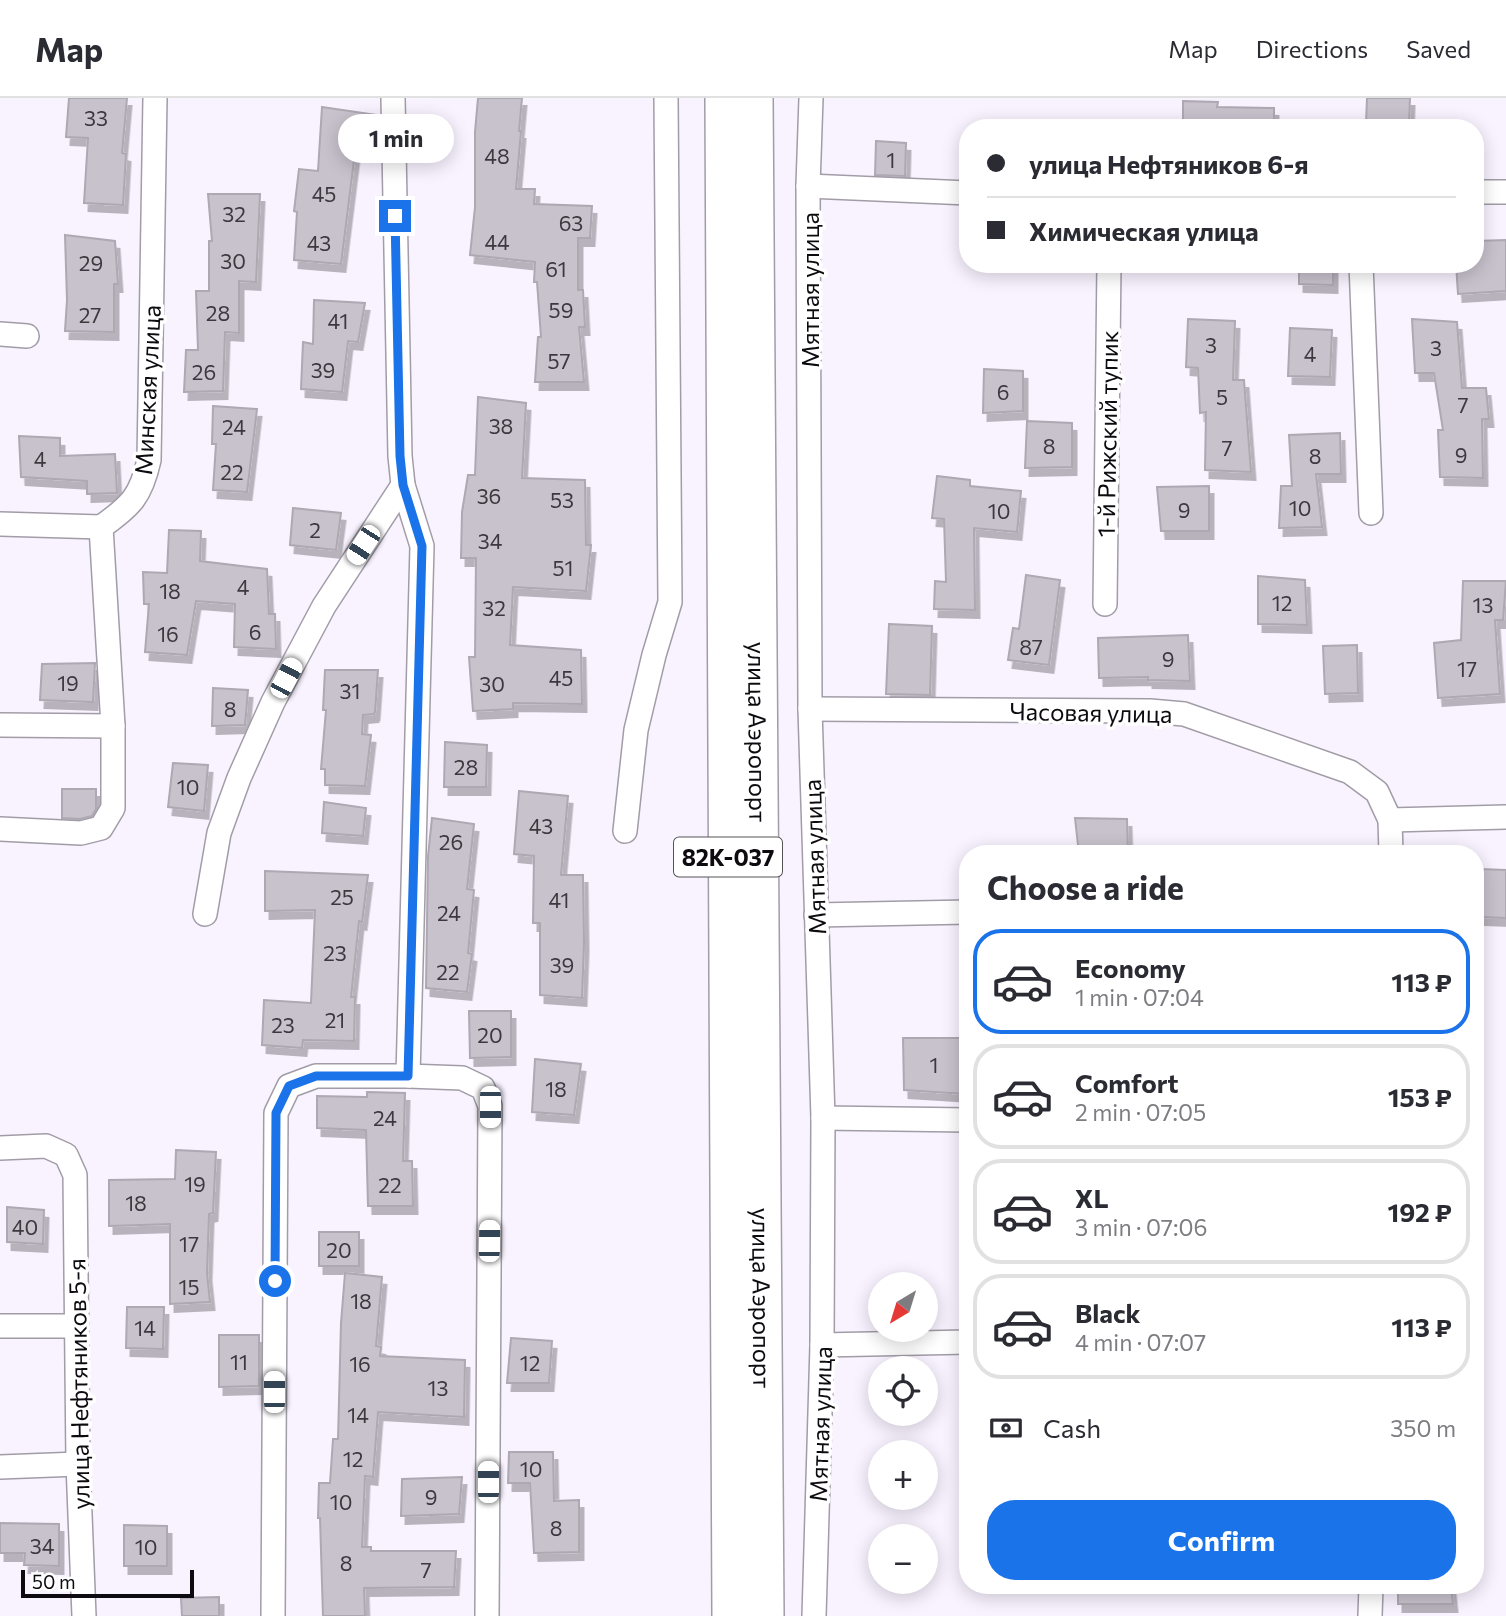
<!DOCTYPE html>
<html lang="en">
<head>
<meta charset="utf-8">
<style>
  :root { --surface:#fff; --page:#f2f2f3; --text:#2b2b33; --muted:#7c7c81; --line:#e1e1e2; --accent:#1a73e8 }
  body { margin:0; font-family:Commissioner,sans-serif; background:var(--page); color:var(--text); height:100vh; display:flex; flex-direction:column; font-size:26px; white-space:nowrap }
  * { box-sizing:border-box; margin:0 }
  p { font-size:23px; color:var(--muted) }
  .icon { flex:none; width:38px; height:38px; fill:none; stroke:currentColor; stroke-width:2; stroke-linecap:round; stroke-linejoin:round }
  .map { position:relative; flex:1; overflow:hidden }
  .side { position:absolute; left:959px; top:747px; width:525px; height:749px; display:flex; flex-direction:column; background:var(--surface); border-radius:28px; box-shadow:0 4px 18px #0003 }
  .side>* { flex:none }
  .top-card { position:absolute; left:959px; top:21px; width:525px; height:154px; border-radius:28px; box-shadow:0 4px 18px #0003; display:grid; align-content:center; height:154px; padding:0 28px; background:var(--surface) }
  .needle { width:46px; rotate:218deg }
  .controls { position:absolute; left:868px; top:1174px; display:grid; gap:14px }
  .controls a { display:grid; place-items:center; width:70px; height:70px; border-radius:50%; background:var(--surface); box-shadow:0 4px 18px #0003; font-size:35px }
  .scale { position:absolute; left:21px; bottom:18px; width:173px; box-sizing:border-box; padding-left:7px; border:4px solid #0d0b0f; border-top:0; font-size:19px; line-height:24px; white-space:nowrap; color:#0d0b0f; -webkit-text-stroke:5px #fff; paint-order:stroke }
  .end { position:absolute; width:32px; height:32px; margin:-16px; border:9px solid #1a73e8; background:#fff; box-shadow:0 0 0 4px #fff }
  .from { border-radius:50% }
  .bubble { position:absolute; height:49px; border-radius:24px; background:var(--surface); box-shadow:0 4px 18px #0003; font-size:23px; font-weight:700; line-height:49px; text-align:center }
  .car { position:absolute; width:21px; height:42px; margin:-21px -10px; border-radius:9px; box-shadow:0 0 5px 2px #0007; background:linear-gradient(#fff 24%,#345 0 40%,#fff 0 76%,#345 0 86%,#fff 0) }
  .top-card b { display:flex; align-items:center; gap:24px; height:66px; font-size:26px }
  .top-card b+b { border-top:2px solid var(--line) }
  .top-card i { width:18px; height:18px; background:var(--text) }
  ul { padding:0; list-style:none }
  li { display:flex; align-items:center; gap:21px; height:105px; margin:0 14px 10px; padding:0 14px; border:4px solid var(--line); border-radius:28px }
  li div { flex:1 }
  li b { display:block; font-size:26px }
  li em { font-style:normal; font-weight:700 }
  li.selected { border-color:var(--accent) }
  li>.icon { width:63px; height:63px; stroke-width:1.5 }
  h2 { padding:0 28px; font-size:32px; line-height:84px }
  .pay { display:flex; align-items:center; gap:18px; height:77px; padding:0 28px; font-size:26px }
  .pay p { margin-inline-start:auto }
  .button { display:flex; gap:14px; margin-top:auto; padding:14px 28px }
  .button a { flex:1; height:80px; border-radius:28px; background:var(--accent); color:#fff; font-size:28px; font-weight:700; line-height:80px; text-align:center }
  header { display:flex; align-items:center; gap:42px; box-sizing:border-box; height:98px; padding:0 35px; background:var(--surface); border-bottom:2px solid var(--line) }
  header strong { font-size:33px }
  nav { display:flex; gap:38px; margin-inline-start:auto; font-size:24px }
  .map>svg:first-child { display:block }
  .building { fill:#c8c2cd; stroke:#aea8b3; stroke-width:2; filter:url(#shadow) }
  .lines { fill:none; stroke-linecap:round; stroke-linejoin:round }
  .street-casing { stroke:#a29ca7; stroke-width:26 }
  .primary-casing { stroke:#a29ca7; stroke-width:40 }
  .street { stroke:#fff; stroke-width:23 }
  .primary { stroke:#fff; stroke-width:37 }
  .route { stroke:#1a73e8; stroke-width:9 }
  .labels { text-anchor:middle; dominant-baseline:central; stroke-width:7; stroke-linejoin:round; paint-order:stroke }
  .number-label { font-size:21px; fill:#3c393e }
  .shield { fill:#fff; stroke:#565457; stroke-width:2 }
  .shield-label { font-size:23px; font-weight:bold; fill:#0d0b0f }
  .street-label { font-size:24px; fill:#0d0b0f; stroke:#fff }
</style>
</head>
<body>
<header>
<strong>Map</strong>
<nav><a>Map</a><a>Directions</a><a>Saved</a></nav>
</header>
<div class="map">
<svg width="1506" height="1518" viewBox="0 0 1506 1518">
  <defs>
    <filter id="shadow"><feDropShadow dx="4.5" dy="8" stdDeviation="0" flood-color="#0004"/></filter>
  </defs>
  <rect width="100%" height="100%" fill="#f9f3ff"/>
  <!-- building -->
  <g class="building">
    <polygon points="69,0 127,0 122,55 126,56 123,107 84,105 88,40 66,39"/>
    <polygon points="478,0 522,0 519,33 521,33 516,91 535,91 534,106 592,108 590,140 578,140 578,192 583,192 585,229 579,229 584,284 535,284 538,239 541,239 537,184 534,184 535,164 470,157 475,109 475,34"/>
    <polygon points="1367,0 1410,0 1409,27 1366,25"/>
    <polygon points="1183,3 1218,4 1217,9 1274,10 1274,30 1183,30"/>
    <polygon points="322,9 377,17 367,56 355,54 341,166 294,162 297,114 294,113 299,71 318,73"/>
    <polygon points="876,43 906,45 905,78 875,77"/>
    <polygon points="208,96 260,96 256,184 239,183 239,235 225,234 223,293 184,294 186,252 198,252 196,193 209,193 209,143 212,143"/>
    <polygon points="65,137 115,143 118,186 114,186 114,234 65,233 67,202"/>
    <polygon points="1506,142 1506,193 1458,196 1456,166 1475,166 1475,143"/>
    <polygon points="1299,166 1333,166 1333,187 1299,186"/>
    <polygon points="314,202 365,205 358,244 348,243 342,294 301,291 303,244 313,246"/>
    <polygon points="1188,221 1235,223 1233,282 1244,282 1251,374 1205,372 1206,314 1200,315 1198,270 1186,269"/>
    <polygon points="1412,221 1457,224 1462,290 1486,290 1489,321 1482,321 1483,380 1440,379 1438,332 1443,332 1434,275 1415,275"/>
    <polygon points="1290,230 1332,232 1330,279 1288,278"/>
    <polygon points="984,271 1023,273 1023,313 983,315"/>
    <polygon points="478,299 526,305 522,380 585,382 586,447 591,447 586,493 513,489 510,547 581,552 582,606 513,605 513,611 473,613 469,559 475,559 476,460 461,460 462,414 468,377 475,377"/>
    <polygon points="213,308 257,311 247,394 213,392 216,346 212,346"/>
    <polygon points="1027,323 1072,325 1072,369 1025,370"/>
    <polygon points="1340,335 1341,376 1316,376 1322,429 1279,430 1281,388 1292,388 1289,337"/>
    <polygon points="19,338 60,340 60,358 115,356 117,395 87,396 87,383 21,379"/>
    <polygon points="937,378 970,382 970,388 1021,393 1017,434 974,430 975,512 934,511 935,483 946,484 944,421 932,420"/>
    <polygon points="1209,388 1209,433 1161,433 1157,389"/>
    <polygon points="293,410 341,415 336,452 290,447"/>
    <polygon points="169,432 201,433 200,463 267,471 269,516 275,516 276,551 234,549 235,506 196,503 187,557 145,554 149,506 144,506 143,474 167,475"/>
    <polygon points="1026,477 1060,482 1049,567 1008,562 1013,530 1019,531"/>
    <polygon points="1258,478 1305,482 1307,527 1258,526"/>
    <polygon points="1463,483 1506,483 1503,522 1495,522 1500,596 1438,600 1434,545 1461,542"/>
    <polygon points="889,526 932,528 930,597 886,596"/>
    <polygon points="1188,537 1190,583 1148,582 1148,579 1099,580 1098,540"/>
    <polygon points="1357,547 1358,595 1325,596 1323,548"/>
    <polygon points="95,565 93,604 40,602 42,566"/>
    <polygon points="325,572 378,572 375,614 374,616 363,617 362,636 371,637 365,688 325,687 325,671 321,671 326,612 323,612"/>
    <polygon points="213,590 248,592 245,627 212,628"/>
    <polygon points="445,644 487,647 486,689 444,689"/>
    <polygon points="173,665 208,667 204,713 168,709"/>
    <polygon points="62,691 96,691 96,711 92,718 80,721 62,720"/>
    <polygon points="519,693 568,698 561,777 583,777 584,845 582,900 540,897 540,825 533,825 534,758 514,756"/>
    <polygon points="324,704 366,710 363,738 322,735"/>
    <polygon points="432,720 474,726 467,791 474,792 468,855 472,856 467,894 426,890 428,758"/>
    <polygon points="1075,720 1127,721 1128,756 1079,756"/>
    <polygon points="1480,771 1506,772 1506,820 1480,819"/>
    <polygon points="265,773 368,777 362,824 359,823 351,899 355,899 354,943 303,942 302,950 262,947 264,902 311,905 315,812 265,813"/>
    <polygon points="469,913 511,913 511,959 470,960"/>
    <polygon points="903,940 963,940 966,996 904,992"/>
    <polygon points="535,961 581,966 574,1017 532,1014"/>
    <polygon points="367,994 405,995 403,1063 412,1063 413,1108 368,1108 366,1032 317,1030 317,998 367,999"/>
    <polygon points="176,1052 216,1054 213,1115 209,1116 207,1175 210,1204 170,1206 170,1126 109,1128 109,1082 175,1081"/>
    <polygon points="7,1109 44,1112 43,1146 7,1144"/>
    <rect x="319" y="1134" width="40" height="34"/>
    <polygon points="345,1175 382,1179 376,1248 381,1249 380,1258 465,1262 464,1319 378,1314 373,1379 365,1378 362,1449 371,1449 371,1453 456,1453 454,1489 364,1490 365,1518 323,1518 320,1420 318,1420 319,1385 330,1385 333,1341 338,1341 341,1225"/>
    <polygon points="127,1209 164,1209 163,1251 126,1250"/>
    <polygon points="219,1237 259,1237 259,1288 219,1289"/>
    <polygon points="511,1240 552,1243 549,1285 507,1285"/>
    <polygon points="509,1354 553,1354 554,1403 579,1402 579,1454 534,1455 530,1385 508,1385"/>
    <polygon points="462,1379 459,1416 401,1418 402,1381"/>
    <polygon points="0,1425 59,1426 59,1468 24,1467 25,1455 0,1455"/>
    <polygon points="124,1427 167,1428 167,1468 124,1468"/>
    <polygon points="1398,1488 1451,1488 1453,1506 1398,1506"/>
    <polygon points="219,1499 219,1518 182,1518 181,1500"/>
  </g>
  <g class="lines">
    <!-- street casing -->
    <g class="street-casing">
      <g id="street">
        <polyline points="393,0 400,358 403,387 422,448 408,978 462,980 483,990 490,1008 487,1518"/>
        <polyline points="811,0 808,88 810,611 823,1020 822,1247 814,1518"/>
        <polyline points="808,88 968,95"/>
        <polyline points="1475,94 1506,94"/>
        <polyline points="1361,166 1371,415"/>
        <polyline points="0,236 27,238"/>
        <polyline points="0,426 101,429"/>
        <polyline points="1105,506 1109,166"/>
        <polyline points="810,611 1150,613 1184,616 1350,674 1377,694 1390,722 1506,719"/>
        <polyline points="0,627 113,628"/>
        <polyline points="1390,722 1391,756"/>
        <path d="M0 731 81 735 101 730 113 710V628L101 429C131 408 141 398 149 362L155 0"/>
        <polyline points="625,733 636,632 654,557 670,504 666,0"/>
        <polyline points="205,816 219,735 239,680 273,604 324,508 403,387"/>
        <polyline points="816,817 968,814"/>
        <polyline points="823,1020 968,1022"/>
        <polyline points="0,1050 46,1048 66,1057 75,1077 78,1366 84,1518"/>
        <polyline points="0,1228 76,1228"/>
        <polyline points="822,1247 968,1244"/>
        <polyline points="0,1369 78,1366"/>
        <polyline points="273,1518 276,1015 289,988 316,978 408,978"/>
        <polyline points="1370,1518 1371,1488"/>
      </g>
    </g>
    <!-- primary casing -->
    <g class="primary-casing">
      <g id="primary">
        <polyline points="724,0 731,1518"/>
        <path id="s1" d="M754 0 765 1518"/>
      </g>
    </g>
    <!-- street -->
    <use href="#street" class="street"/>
    <!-- primary -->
    <use href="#primary" class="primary"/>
  </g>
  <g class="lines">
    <!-- route -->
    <polyline class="route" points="275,1183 276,1015 289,988 316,978 408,978 422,448 403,387 400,358 395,118"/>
  </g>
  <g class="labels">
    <!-- number labels -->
    <g class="number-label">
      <text x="96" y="19">33</text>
      <text x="497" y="57">48</text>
      <text x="891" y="61">1</text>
      <text x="324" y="95">45</text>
      <text x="234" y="115">32</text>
      <text x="571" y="124">63</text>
      <text x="497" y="143">44</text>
      <text x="319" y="144">43</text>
      <text x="233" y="162">30</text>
      <text x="91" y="164">29</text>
      <text x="556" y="170">61</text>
      <text x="561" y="211">59</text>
      <text x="218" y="214">28</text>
      <text x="90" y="216">27</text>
      <text x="338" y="222">41</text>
      <text x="1211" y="246">3</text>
      <text x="1436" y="249">3</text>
      <text x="1310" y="255">4</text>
      <text x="559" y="262">57</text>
      <text x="323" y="271">39</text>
      <text x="204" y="273">26</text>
      <text x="1003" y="293">6</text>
      <text x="1222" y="298">5</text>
      <text x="1463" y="306">7</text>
      <text x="501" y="327">38</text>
      <text x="234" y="328">24</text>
      <text x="1049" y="347">8</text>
      <text x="1227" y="349">7</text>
      <text x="1461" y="356">9</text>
      <text x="1315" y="357">8</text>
      <text x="40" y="360">4</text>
      <text x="232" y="373">22</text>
      <text x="489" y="397">36</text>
      <text x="562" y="401">53</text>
      <text x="1300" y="409">10</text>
      <text x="1184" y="411">9</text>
      <text x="999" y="412">10</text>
      <text x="315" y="431">2</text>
      <text x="490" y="442">34</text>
      <text x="563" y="469">51</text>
      <text x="243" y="488">4</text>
      <text x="170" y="492">18</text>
      <text x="1282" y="504">12</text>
      <text x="1483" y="506">13</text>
      <text x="494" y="509">32</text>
      <text x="255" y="533">6</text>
      <text x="168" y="535">16</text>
      <text x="1031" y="548">87</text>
      <text x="1168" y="560">9</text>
      <text x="1467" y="570">17</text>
      <text x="561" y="579">45</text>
      <text x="68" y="584">19</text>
      <text x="492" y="585">30</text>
      <text x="350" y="592">31</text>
      <text x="230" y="610">8</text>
      <text x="466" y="668">28</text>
      <text x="188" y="688">10</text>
      <text x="541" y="727">43</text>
      <text x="451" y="743">26</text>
      <text x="342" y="798">25</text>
      <text x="559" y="801">41</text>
      <text x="449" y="814">24</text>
      <text x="335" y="854">23</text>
      <text x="562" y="866">39</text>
      <text x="448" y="873">22</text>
      <text x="335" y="921">21</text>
      <text x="283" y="926">23</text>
      <text x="490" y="936">20</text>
      <text x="934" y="966">1</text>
      <text x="556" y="990">18</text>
      <text x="385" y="1019">24</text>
      <text x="195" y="1085">19</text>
      <text x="390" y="1086">22</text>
      <text x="136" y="1104">18</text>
      <text x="25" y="1128">40</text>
      <text x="189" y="1145">17</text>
      <text x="339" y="1151">20</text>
      <text x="189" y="1188">15</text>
      <text x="361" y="1202">18</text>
      <text x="145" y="1229">14</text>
      <text x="239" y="1263">11</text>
      <text x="530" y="1264">12</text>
      <text x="360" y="1265">16</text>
      <text x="438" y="1289">13</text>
      <text x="358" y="1316">14</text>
      <text x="353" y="1360">12</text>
      <text x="531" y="1370">10</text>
      <text x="431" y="1398">9</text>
      <text x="341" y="1403">10</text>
      <text x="556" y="1429">8</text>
      <text x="42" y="1447">34</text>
      <text x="146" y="1448">10</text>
      <text x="346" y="1464">8</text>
      <text x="426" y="1471">7</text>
    </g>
    <!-- shield labels -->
    <rect class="shield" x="674" y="739.5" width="108" height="39" rx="5"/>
    <g class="shield-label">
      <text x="728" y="759">82К-037</text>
    </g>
    <!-- street labels -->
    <g class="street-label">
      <text transform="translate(809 192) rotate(-90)">Мятная улица</text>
      <text transform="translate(147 292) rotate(-87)">Минская улица</text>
      <text transform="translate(1107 336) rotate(-89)">1-й Рижский тупик</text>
      <text transform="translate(1091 614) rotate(1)">Часовая улица</text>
      <text stroke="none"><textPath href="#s1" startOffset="634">улица Аэропорт</textPath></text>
      <text transform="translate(814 759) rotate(-92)">Мятная улица</text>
      <text stroke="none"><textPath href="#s1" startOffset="1200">улица Аэропорт</textPath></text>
      <text transform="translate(78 1286) rotate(-91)">улица Нефтяников 5-я</text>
      <text transform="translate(820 1326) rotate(-88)">Мятная улица</text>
    </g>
  </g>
</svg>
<div class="controls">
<a><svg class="needle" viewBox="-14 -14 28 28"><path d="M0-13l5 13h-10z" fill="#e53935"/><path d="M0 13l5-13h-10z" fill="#7c7c81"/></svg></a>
<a><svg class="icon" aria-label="locate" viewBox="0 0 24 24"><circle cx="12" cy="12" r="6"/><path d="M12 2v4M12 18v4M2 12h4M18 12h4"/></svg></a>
<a>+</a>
<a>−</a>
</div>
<div class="scale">50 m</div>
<i class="end from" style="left:275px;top:1183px"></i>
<i class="end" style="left:395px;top:118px"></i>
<div class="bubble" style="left:338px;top:16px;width:116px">1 min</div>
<i class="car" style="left:363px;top:447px;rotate:213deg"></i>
<i class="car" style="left:286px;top:580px;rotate:28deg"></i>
<i class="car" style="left:490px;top:1009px;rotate:180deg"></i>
<i class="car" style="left:489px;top:1143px;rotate:1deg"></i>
<i class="car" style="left:274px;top:1294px;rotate:0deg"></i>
<i class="car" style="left:488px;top:1384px;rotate:0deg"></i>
<div class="top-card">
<b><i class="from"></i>улица Нефтяников 6-я</b>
<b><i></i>Химическая улица</b>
</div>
<section class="side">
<h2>Choose a ride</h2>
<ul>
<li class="selected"><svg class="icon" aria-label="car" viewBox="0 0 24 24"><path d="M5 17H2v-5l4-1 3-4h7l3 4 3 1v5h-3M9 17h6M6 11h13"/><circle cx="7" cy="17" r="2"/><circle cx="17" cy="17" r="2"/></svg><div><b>Economy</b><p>1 min · 07:04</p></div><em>113 ₽</em></li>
<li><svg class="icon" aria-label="car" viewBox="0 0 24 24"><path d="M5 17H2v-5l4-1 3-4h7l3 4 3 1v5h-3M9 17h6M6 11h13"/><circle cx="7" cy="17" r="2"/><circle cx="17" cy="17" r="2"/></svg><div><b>Comfort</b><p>2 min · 07:05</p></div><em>153 ₽</em></li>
<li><svg class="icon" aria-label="car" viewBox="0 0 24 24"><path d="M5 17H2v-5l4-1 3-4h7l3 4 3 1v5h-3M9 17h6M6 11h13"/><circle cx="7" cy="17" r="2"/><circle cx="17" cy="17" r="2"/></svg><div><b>XL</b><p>3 min · 07:06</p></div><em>192 ₽</em></li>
<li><svg class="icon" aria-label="car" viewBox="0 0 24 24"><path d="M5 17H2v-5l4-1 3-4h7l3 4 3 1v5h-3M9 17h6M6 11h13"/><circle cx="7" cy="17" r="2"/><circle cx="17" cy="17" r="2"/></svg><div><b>Black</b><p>4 min · 07:07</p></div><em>113 ₽</em></li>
</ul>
<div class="pay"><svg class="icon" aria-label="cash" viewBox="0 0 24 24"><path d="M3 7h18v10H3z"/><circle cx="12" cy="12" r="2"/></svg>Cash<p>350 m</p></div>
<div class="button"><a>Confirm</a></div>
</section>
</div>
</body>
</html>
